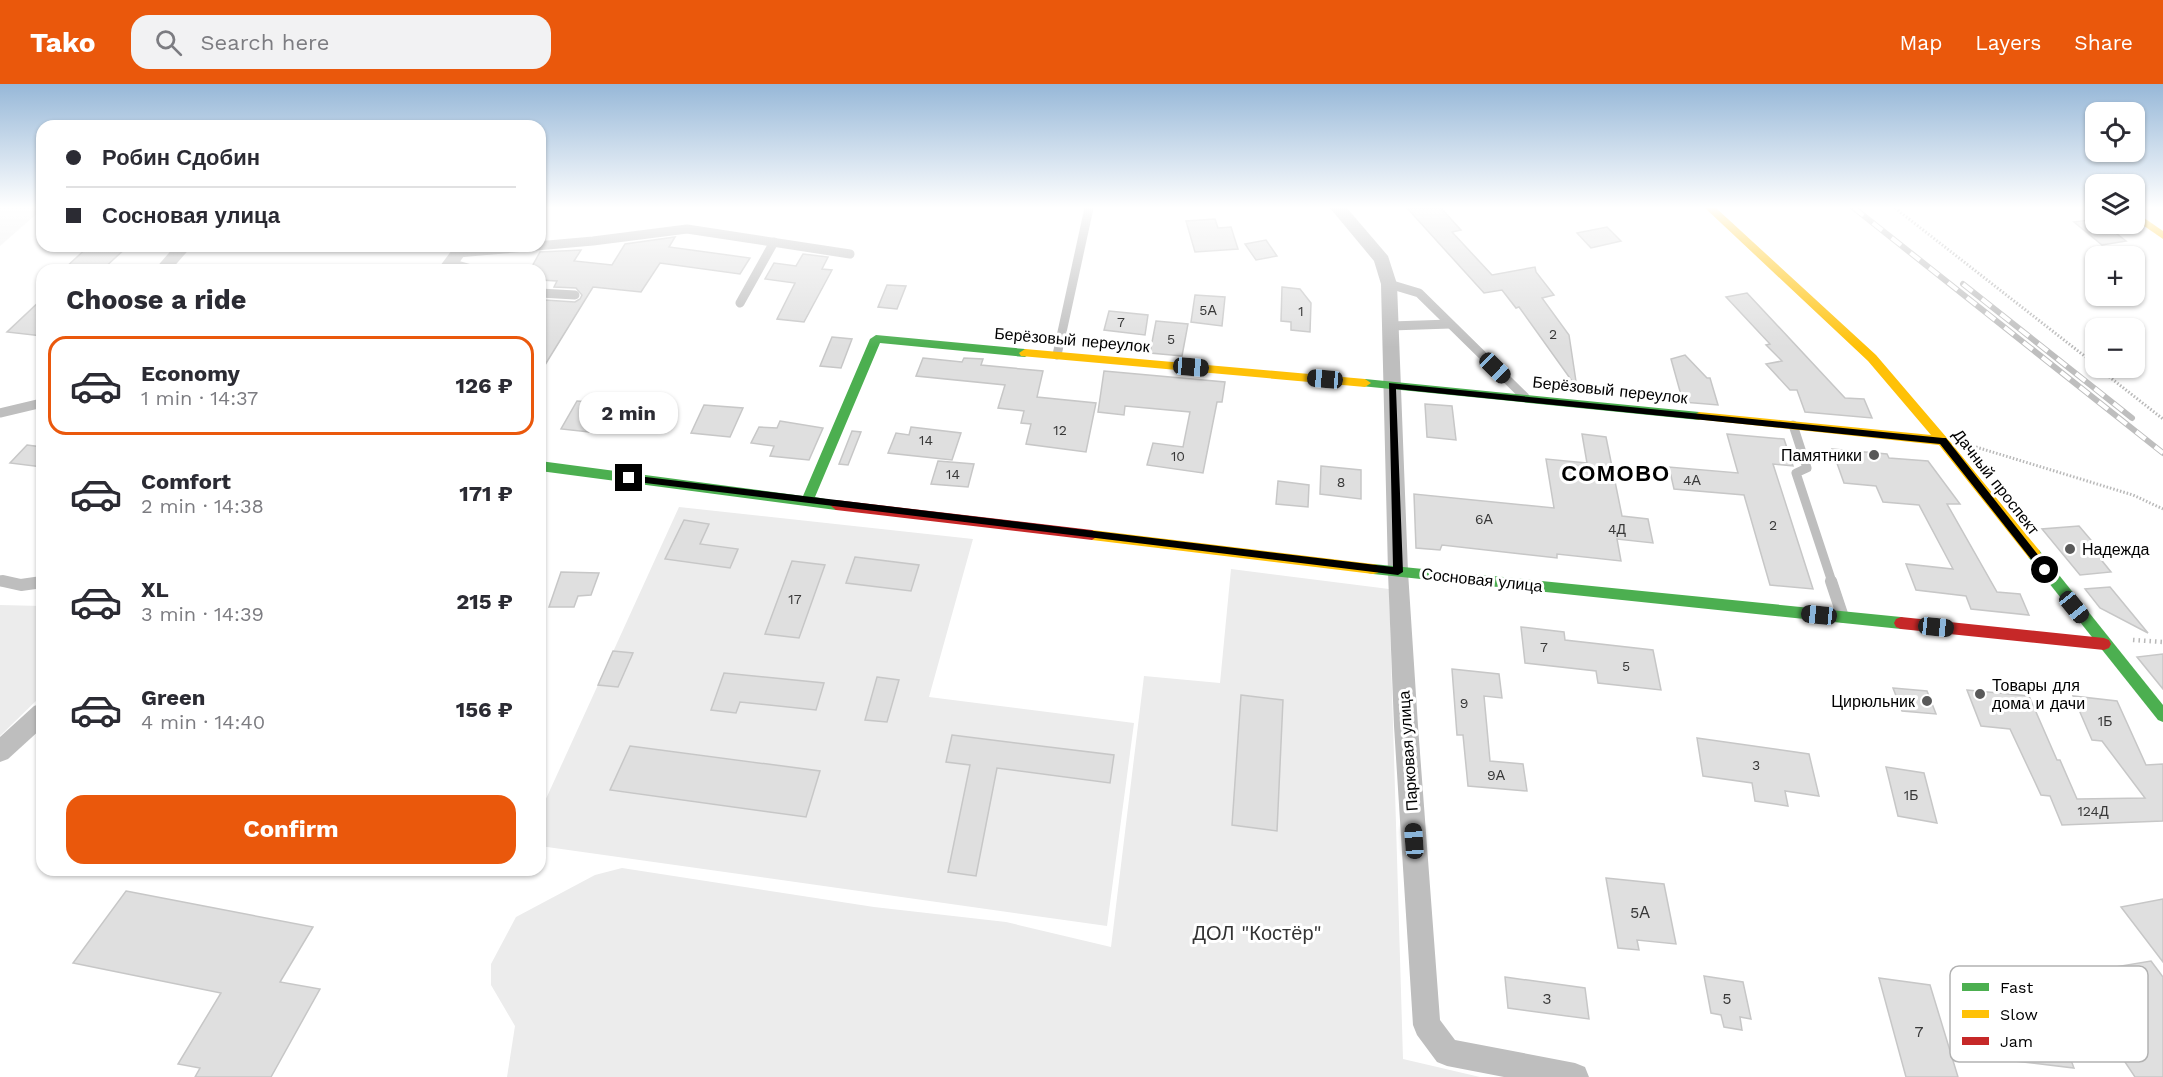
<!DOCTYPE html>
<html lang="en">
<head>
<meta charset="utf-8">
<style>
  :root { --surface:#fff; --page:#f2f2f3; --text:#2b2b33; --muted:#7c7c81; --line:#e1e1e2; --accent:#ea580c }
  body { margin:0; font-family:"Work Sans",sans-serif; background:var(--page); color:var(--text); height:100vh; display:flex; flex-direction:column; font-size:22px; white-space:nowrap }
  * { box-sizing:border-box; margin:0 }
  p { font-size:20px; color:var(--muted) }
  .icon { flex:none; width:33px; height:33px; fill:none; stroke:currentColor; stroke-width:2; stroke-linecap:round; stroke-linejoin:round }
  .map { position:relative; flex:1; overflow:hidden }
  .details { position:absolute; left:36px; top:180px; width:510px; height:612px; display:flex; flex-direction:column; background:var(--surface); border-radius:18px; box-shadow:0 2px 4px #0004 }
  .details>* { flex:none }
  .guide { position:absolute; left:36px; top:36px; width:510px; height:132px; border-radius:18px; box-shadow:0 2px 4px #0004; display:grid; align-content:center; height:132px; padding:0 30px; background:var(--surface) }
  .buttons { position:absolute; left:2085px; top:18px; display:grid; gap:12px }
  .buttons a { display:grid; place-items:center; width:60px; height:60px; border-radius:12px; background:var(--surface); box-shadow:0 2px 4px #0004; font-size:30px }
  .end { position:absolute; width:27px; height:27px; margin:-14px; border:8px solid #000; background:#fff; box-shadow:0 0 0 3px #fff }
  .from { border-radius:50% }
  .bubble { position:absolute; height:42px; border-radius:18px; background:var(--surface); box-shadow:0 2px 4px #0004; font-size:20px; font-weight:700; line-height:42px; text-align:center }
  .car { position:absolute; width:18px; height:36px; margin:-18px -9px; border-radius:8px; box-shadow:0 0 4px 2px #0007; background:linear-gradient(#222 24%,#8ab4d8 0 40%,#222 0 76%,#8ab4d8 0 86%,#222 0) }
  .guide b { display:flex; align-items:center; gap:21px; height:57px; font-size:22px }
  .guide b+b { border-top:2px solid var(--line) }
  .guide i { width:15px; height:15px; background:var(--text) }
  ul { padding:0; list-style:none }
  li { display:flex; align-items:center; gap:18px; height:99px; margin:0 12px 9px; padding:0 18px; border:3px solid transparent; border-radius:18px }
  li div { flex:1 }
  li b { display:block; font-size:22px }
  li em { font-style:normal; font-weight:700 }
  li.current { border-color:var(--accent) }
  li>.icon { width:54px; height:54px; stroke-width:1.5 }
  h2 { padding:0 30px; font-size:27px; line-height:72px }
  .action { display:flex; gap:12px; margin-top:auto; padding:12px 30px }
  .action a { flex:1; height:69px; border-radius:18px; background:var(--accent); color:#fff; font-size:24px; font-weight:700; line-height:69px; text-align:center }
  header { display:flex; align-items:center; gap:36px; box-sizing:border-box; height:84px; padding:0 30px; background:var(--accent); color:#fff }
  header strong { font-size:28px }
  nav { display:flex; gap:33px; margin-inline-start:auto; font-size:21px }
  .search { width:420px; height:54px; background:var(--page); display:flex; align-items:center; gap:15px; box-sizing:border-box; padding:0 21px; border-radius:18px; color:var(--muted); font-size:22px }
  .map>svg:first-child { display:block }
  .green { fill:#ececec }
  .building { fill:#dfdfdf; stroke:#c7c7c7; stroke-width:1.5 }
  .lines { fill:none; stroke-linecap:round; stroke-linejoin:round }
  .path-far1 { stroke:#b9b9b9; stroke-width:3; stroke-dasharray:1.5 2; stroke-linecap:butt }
  .path { stroke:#b9b9b9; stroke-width:4.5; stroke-dasharray:1.5 4; stroke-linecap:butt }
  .lane-far1 { stroke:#bebebe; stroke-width:9 }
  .lane { stroke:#bebebe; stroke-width:12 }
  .street { fill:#bebebe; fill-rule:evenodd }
  .fast { fill:#4caf50; fill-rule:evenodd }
  .slow { fill:#ffc107; fill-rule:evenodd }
  .jam { fill:#c62828; fill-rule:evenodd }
  .rail-casing { stroke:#bebebe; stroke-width:6 }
  .rail { stroke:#fff; stroke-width:4; stroke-dasharray:12; stroke-linecap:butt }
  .route { fill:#000 }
  .poi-dot { fill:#595959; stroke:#fff; stroke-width:2 }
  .labels { text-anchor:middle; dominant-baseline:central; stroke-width:6; stroke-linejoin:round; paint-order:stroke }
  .number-label { font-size:14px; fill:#383838 }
  .street-label { font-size:16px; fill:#000; stroke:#fff }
  .poi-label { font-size:16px; fill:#000; stroke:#fff; text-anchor:end }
  .near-number-label { font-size:16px; fill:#383838 }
  .near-park-label { font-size:20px; fill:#333; stroke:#fff }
  .district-label { font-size:22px; font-weight:bold; letter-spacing:1.5px; fill:#000; stroke:#fff }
  .key { fill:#fff; stroke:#b2b2b2; stroke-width:1.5 }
  .key-label { font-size:16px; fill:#000 }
</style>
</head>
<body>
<header>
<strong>Tako</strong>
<div class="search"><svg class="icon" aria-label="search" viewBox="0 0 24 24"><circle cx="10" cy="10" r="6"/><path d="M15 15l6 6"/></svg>Search here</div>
<nav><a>Map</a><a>Layers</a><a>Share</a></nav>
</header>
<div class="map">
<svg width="2163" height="993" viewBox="0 0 2163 993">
  <rect width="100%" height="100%" fill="#fff"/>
  <!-- green -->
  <g class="green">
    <polygon points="0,124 42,124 42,125 0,162"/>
    <polygon points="679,423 973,455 929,613 1134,639 1107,842 540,762 540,728"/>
    <polygon points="1231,485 1389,505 1403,975 1480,993 507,993 515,942 491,901 491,880 516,833 595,791 622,784 874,823 1006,838 1111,863 1144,592 1220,599"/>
    <polygon points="0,521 42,522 42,611 0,652"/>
  </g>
  <!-- building -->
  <g class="building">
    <polygon points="1407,124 1441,124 1461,146 1452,148 1492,191 1535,183 1536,188 1554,211 1542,214 1569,251 1577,304 1519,223 1516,224 1502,206 1484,209"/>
    <polygon points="1215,135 1218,144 1231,143 1238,165 1195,168 1186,137"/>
    <polygon points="2096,135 2096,140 2104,140 2126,157 2102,161 2074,138"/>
    <polygon points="1607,143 1621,157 1591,164 1577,149"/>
    <polygon points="675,153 669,163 750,174 740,190 660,179 641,208 593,203 540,289 540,225 545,216 575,218 580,215 582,211 576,204 554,203 557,197 540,196 540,186 530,186 540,168 581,166 574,177 612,181 625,160"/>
    <polygon points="1266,156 1277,172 1256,176 1245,160"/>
    <polygon points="89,162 128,162 102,186 65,184"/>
    <polygon points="803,170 828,173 822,185 832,186 804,238 777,235 795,199 765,195 774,179 796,182"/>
    <polygon points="887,201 906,202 897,225 878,223"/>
    <polygon points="1282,203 1300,205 1311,219 1310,248 1291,246 1291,238 1281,237"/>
    <polygon points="1747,209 1845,314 1864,315 1872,334 1805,328 1797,306 1790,306 1766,280 1782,277 1766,261 1770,260 1726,213"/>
    <polygon points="1195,211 1225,213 1222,242 1191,238"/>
    <polygon points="42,215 42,252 7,248"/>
    <polygon points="1109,227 1148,231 1145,251 1104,246"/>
    <polygon points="1156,237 1188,240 1182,272 1150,269"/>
    <polygon points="832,253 852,255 841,284 820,282"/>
    <polygon points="1685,271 1707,294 1710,294 1718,321 1683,318 1671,275"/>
    <polygon points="923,274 962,278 964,274 983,275 981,281 1043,287 1037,313 1096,319 1086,368 1026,360 1031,340 1021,339 1024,327 998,324 1005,301 916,292"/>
    <polygon points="1104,287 1225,298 1222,318 1217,318 1203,389 1147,381 1153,359 1183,363 1190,328 1125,322 1124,331 1098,328"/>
    <polygon points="577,317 615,320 616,319 666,323 657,342 596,336 589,348 561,345"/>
    <polygon points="1425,320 1452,322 1456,356 1427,353"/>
    <polygon points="704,321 743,324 730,353 691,349"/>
    <polygon points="780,337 823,344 809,376 770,372 774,362 751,359 759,343 777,344"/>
    <polygon points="911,343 961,349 952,376 888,369 896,349 909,351"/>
    <polygon points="852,347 861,348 848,381 839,380"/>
    <polygon points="1582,350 1606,353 1622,432 1648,435 1653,459 1617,455 1621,477 1557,470 1557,474 1442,461 1440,466 1416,464 1414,410 1554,424 1546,375 1587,379"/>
    <polygon points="1727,350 1784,355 1793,382 1773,380 1813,505 1770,501 1744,411 1674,405 1669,383 1738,389"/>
    <polygon points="27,361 42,363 42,383 10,379"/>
    <polygon points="1832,365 1887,370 1889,374 1928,377 1960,420 1947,420 1997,508 2020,510 2029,531 1971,525 1966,512 1916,506 1906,480 1953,485 1919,421 1883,418 1876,402 1844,399"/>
    <polygon points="938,377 974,380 968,403 931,400"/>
    <polygon points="1321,382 1361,386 1361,415 1320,410"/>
    <polygon points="1278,397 1309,401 1308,423 1276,420"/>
    <polygon points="684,436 709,440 700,460 738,465 730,484 665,475"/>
    <polygon points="2079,442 2096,462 2090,462 2111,488 2080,491 2042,445"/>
    <polygon points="855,473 919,481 911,507 846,499"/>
    <polygon points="792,477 825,481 799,554 765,550"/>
    <polygon points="561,488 599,489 591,511 578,512 574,523 549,523"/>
    <polygon points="2110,503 2148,549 2100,524 2085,505"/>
    <polygon points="1521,543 1564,548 1565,556 1653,566 1661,606 1598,599 1596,587 1525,579"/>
    <polygon points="613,567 633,569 618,603 598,601"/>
    <polygon points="2163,570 2163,605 2137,573"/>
    <polygon points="1452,585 1499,590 1502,614 1484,612 1490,677 1523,680 1527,707 1468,702 1463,651 1457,651"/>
    <polygon points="724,589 824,599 816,626 740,618 736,629 711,626"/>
    <polygon points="877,593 899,596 887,638 865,636"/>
    <polygon points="1893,604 1927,607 1936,630 1902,627"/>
    <polygon points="1967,606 2029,612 2057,676 2060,676 2077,715 2145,714 2102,657 2092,656 2073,612 2117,617 2146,681 2163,680 2163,737 2062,741 2050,712 2041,711 2010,645 1981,642"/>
    <polygon points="1241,611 1283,616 1277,747 1232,741"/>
    <polygon points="952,651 1114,671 1110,699 997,684 976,792 948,788 970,681 946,678"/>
    <polygon points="1697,654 1809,670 1819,712 1785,707 1788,722 1755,717 1752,699 1703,692"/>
    <polygon points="630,662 820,687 806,733 610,706"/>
    <polygon points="1886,683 1924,689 1937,739 1898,732"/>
    <polygon points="1606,794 1664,800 1676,860 1637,856 1639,866 1618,864"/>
    <polygon points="126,807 313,843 280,898 320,905 271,993 195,993 200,984 178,980 221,909 73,879"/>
    <polygon points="2163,815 2163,878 2121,823"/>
    <polygon points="2151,877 2163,893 2163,993 2135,993 2067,891"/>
    <polygon points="1704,892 1743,898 1751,935 1740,933 1742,946 1724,943 1721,931 1711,929"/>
    <polygon points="1505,893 1585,904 1589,935 1508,924"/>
    <polygon points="1879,894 1930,901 1958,993 1906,993"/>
    <polygon points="1974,933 2058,942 2074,984 1988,974"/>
  </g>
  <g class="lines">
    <!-- path-far1 -->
    <g class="path-far1">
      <polyline points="1895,124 2096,281"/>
      <polyline points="2098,284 2163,335"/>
      <polyline points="1976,363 2133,411 2163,425"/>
    </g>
    <!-- path -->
    <polyline class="path" points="2133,556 2163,558"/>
    <!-- lane-far1 -->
    <g class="lane-far1">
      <polyline points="458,169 593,157 687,145 850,170"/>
      <polyline points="450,179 475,186"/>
      <polyline points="1389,200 1419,209 1525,313"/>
      <polyline points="540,209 575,211"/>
      <polyline points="740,219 774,158"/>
      <polyline points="1391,242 1450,240"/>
      <polyline points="1057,271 1089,124"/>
      <polyline points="0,329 42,319"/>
      <polyline points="1793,341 1807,384 1796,389 1832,498"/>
      <polyline points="0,496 9,498"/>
    </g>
    <!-- lane -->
    <g class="lane">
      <polyline points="3,497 21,501 42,498"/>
      <polyline points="1831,497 1843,533"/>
    </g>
    <!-- street -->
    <g class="street">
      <polygon points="1330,124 1347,124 1388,172 1397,200 1408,488 1418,642 1440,936 1455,956 1575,979 1585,983 1589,993 1504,993 1447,982 1437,978 1417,951 1413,941 1394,642 1388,488 1381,200 1374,177"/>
      <polygon points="175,162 192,162 171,186 154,186"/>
      <polygon points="455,162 471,162 454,186 437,186"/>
      <polygon points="42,619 42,644 8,675 0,678 0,653 34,622"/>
    </g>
    <!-- fast -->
    <g class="fast">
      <polygon points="876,251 1025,265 1031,269 1025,273 880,259 815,413 841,418 842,421 841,424 836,426 540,387 540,377 803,412 870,255"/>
      <polygon points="1365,295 1699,328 1705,332 1699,336 1361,302 1359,299 1361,296"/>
      <polygon points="2034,465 2039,466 2163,621 2163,638 2158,636 2029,474 2027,470 2029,466"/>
      <polygon points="1373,480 1901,533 1906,535 1908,539 1906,543 1901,545 1373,490 1368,489 1366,485 1368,481"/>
    </g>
    <!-- slow -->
    <g class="slow">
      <polygon points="1705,124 1716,124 1876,271 1947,354 2039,466 2041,470 2039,474 2029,474 1939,361 1695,335 1693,332 1699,328 1931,351 1868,277"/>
      <polygon points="2134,127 2163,147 2163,155 2134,135"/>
      <polygon points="1025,265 1365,295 1371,299 1365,303 1021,272 1019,269"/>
      <polygon points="1092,446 1373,480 1378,481 1380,485 1378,489 1373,490 1092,456 1085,451"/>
    </g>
    <!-- jam -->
    <g class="jam">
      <polygon points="836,416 1092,446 1099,451 1092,456 836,426 830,421"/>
      <polygon points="1901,533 2104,554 2109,556 2111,560 2109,564 2104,566 1901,545 1896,543 1894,539 1896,535"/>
    </g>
    <!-- rail casing -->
    <g class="rail-casing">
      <g id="rail">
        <polyline points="1854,124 2163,369"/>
        <polyline points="1963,200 2132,334"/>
      </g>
    </g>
    <!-- rail -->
    <use href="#rail" class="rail"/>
  </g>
  <!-- sky -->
  <linearGradient id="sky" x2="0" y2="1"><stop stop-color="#97b8d8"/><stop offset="0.47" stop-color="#fff"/><stop offset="1" stop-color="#fff" stop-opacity="0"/></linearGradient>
  <rect width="2163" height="263" fill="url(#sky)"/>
  <!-- route -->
  <polygon class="route" points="1389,299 1943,354 1946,354 2050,486 2049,489 2042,489 1940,360 1396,305 1403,488 1398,491 629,397 625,394 629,391 1393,483"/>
  <!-- markers -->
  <g class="poi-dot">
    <circle cx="1874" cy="371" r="6"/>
    <circle cx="2070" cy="465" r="6"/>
    <circle cx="1980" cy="610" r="6"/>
    <circle cx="1927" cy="617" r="6"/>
  </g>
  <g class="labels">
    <!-- number labels -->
    <g class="number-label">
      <text x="1208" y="226">5А</text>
      <text x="1301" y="227">1</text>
      <text x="1121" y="238">7</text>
      <text x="1553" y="250">2</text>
      <text x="1171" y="255">5</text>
      <text x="1060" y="346">12</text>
      <text x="926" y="356">14</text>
      <text x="1178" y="372">10</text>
      <text x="953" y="390">14</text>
      <text x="1692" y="396">4А</text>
      <text x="1341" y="398">8</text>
      <text x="1484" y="435">6А</text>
      <text x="1773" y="441">2</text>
      <text x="1617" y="445">4Д</text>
      <text x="795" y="515">17</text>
      <text x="1544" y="563">7</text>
      <text x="1626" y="582">5</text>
      <text x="1464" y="619">9</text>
      <text x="2105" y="637">1Б</text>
      <text x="1756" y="681">3</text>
      <text x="1496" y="691">9А</text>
      <text x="1911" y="711">1Б</text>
      <text x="2093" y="727">124Д</text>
    </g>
    <!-- street labels -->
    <g class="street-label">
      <text transform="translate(1072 256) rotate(5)">Берёзовый переулок</text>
      <text transform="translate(1610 306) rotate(6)">Берёзовый переулок</text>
      <text transform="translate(1996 398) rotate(52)">Дачный проспект</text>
      <text transform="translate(1482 496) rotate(6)">Сосновая улица</text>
      <text transform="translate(1408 667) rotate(-94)">Парковая улица</text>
    </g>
    <!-- poi labels -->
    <g class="poi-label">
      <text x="1862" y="371">Памятники</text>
      <text x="2082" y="465" text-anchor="start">Надежда</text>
      <text x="1992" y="601" text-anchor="start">Товары для<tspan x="1992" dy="18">дома и дачи</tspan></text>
      <text x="1915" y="617">Цирюльник</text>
    </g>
    <!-- near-number labels -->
    <g class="near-number-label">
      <text x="1640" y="828">5А</text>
      <text x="1547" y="914">3</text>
      <text x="1727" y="914">5</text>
      <text x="1919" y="947">7</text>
    </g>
    <!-- near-park labels -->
    <g class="near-park-label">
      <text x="1257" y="849">ДОЛ "Костёр"</text>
    </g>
    <!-- district labels -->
    <g class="district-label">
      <text x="1616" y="389">СОМОВО</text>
    </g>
  </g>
  <!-- legend -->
  <rect x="1950" y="882" width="198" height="96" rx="9" class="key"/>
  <rect x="1962" y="899" width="27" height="8" fill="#4caf50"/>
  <rect x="1962" y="926" width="27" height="8" fill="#ffc107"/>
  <rect x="1962" y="953" width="27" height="8" fill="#c62828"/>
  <g class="key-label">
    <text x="2000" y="909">Fast</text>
    <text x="2000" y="936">Slow</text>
    <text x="2000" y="963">Jam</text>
  </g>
</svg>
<div class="buttons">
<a><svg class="icon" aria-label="locate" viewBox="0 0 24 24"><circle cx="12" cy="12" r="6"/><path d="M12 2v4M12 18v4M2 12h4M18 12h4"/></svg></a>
<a><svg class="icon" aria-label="layers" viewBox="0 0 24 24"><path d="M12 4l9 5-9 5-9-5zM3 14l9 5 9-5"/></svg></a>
<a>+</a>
<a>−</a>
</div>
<i class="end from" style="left:2045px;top:486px"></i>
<i class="end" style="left:629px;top:394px"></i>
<div class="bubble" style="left:579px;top:308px;width:99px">2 min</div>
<i class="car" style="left:1191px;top:283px;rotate:95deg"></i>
<i class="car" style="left:1495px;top:284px;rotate:134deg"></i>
<i class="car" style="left:1325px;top:295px;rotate:275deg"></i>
<i class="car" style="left:2074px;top:523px;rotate:141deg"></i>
<i class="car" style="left:1819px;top:531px;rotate:276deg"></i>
<i class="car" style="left:1936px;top:543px;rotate:96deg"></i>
<i class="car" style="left:1414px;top:757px;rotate:356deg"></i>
<div class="guide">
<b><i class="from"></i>Робин Сдобин</b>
<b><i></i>Сосновая улица</b>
</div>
<section class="details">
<h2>Choose a ride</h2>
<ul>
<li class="current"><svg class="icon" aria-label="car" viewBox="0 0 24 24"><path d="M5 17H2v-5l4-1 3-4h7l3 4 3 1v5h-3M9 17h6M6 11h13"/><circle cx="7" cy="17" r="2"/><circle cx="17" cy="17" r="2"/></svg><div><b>Economy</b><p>1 min · 14:37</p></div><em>126 ₽</em></li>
<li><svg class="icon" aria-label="car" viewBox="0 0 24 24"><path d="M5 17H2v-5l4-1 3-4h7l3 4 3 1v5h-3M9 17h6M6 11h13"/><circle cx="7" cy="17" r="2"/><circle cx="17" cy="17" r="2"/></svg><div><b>Comfort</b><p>2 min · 14:38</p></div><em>171 ₽</em></li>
<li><svg class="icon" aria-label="car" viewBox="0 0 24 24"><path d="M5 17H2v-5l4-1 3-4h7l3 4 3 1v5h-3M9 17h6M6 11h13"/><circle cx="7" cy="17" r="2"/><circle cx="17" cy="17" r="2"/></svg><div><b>XL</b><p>3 min · 14:39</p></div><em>215 ₽</em></li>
<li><svg class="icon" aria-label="car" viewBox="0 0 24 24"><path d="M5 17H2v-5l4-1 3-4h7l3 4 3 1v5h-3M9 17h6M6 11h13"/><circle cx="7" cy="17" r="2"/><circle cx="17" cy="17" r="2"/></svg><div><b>Green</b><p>4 min · 14:40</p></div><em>156 ₽</em></li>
</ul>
<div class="action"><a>Confirm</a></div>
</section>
</div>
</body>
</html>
